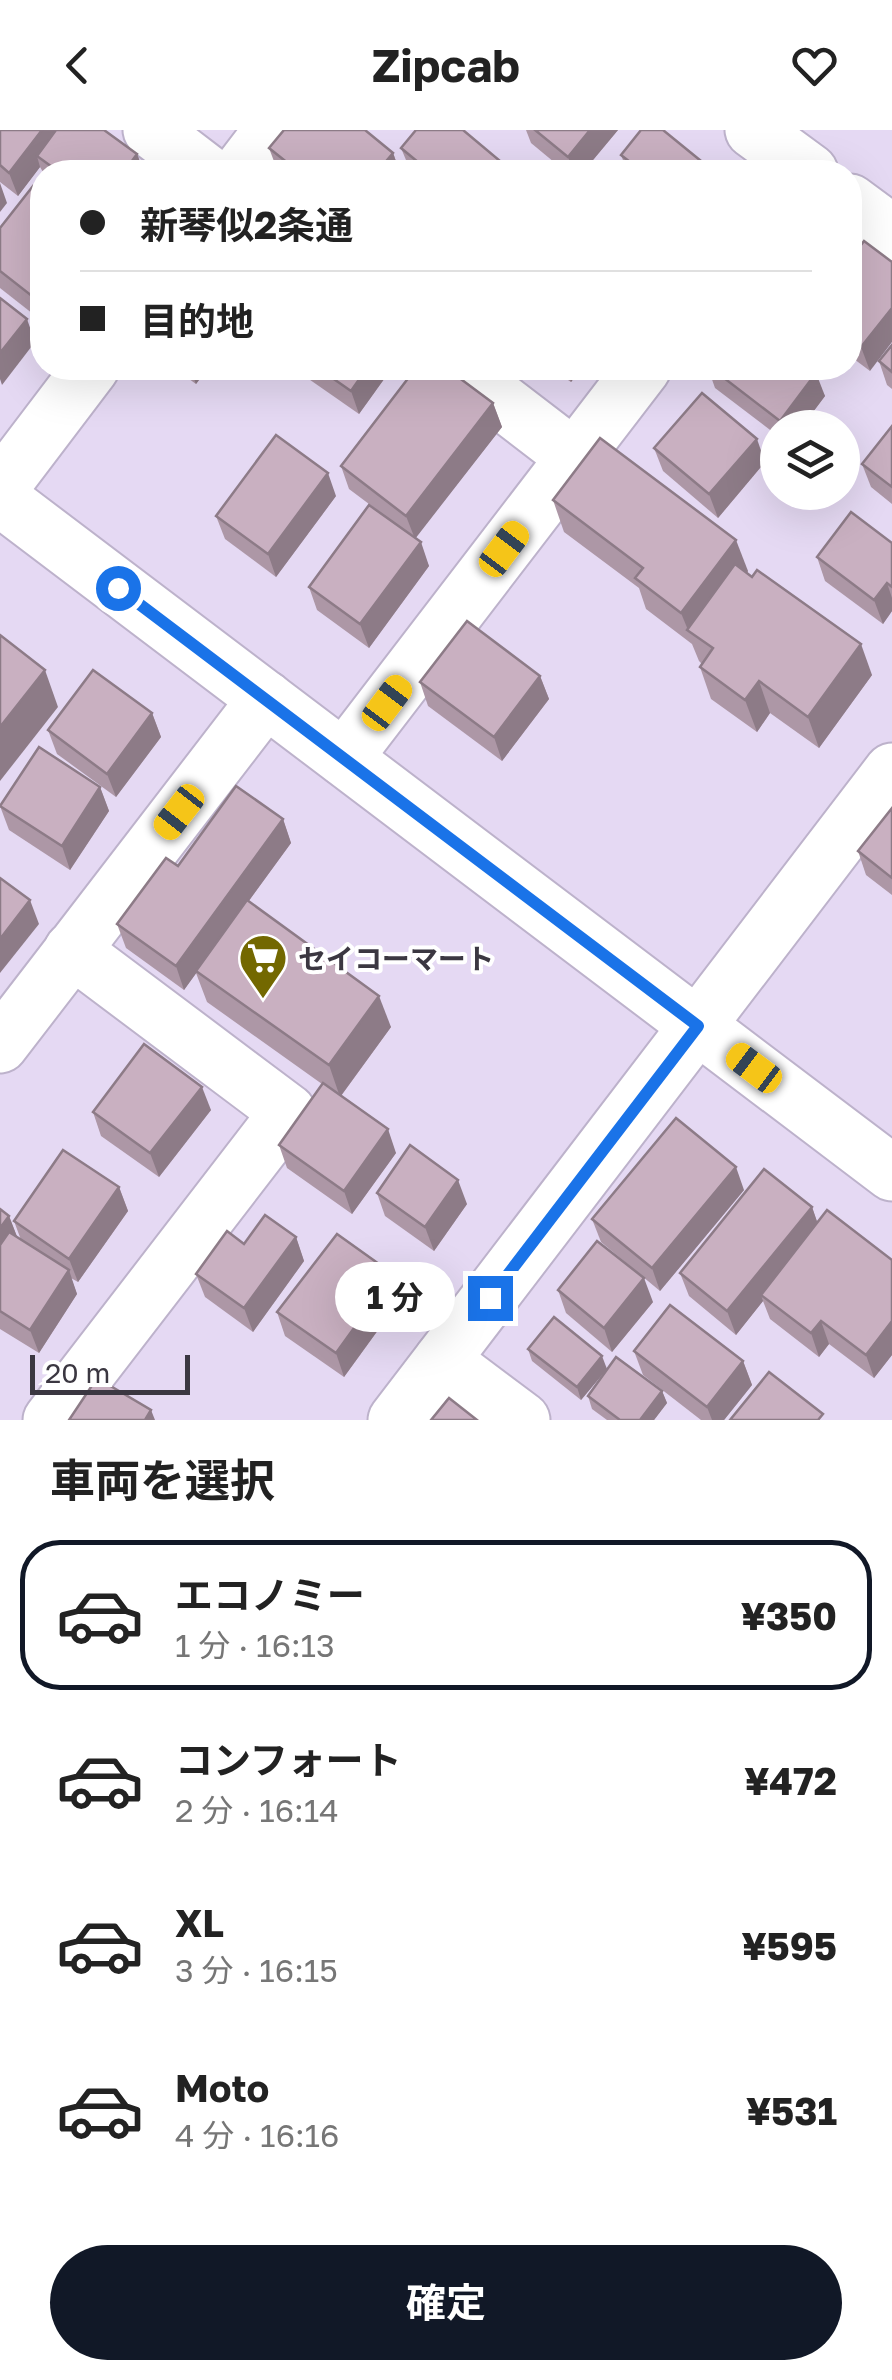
<!DOCTYPE html>
<html lang="ja">
<head>
<meta charset="utf-8">
<style>
  :root { --surface:#fff; --page:#f6f6f6; --text:#222; --muted:#767676; --line:#e0e0e0; --accent:#111827 }
  body { margin:0; font-family:"Golos Text","Noto Sans JP",sans-serif; background:var(--page); color:var(--text); height:100vh; display:flex; flex-direction:column; font-size:38px; white-space:nowrap }
  * { box-sizing:border-box; margin:0 }
  p { font-size:32px; color:var(--muted) }
  .icon { flex:none; width:55px; height:55px; fill:none; stroke:currentColor; stroke-width:2; stroke-linecap:round; stroke-linejoin:round }
  .map { position:relative; height:1290px; overflow:hidden }
  .drawer { display:flex; flex-direction:column; background:var(--surface); flex:1 }
  .drawer>* { flex:none }
  .guide { position:absolute; left:30px; top:30px; width:832px; height:220px; border-radius:40px; box-shadow:0 10px 40px #0002; display:grid; align-content:center; height:220px; padding:0 50px; background:var(--surface) }
  .controls { position:absolute; left:760px; top:280px; display:grid; gap:20px }
  .controls a { display:grid; place-items:center; width:100px; height:100px; border-radius:50%; background:var(--surface); box-shadow:0 10px 40px #0002; font-size:50px }
  .scale { position:absolute; left:30px; bottom:25px; width:160px; box-sizing:border-box; padding-left:10px; border:5px solid #3b3741; border-top:0; font-size:28px; line-height:35px; white-space:nowrap; color:#3b3741; -webkit-text-stroke:8px #fff; paint-order:stroke }
  .end { position:absolute; width:45px; height:45px; margin:-22px; border:12px solid #1a73e8; background:#fff; box-shadow:0 0 0 5px #fff }
  .from { border-radius:50% }
  .bubble { position:absolute; height:70px; border-radius:35px; background:var(--surface); box-shadow:0 10px 40px #0002; font-size:32px; font-weight:700; line-height:70px; text-align:center }
  .car { position:absolute; width:30px; height:60px; margin:-30px -15px; border-radius:12px; box-shadow:0 0 8px 2px #0007; background:linear-gradient(#f5c518 24%,#345 0 40%,#f5c518 0 76%,#345 0 86%,#f5c518 0) }
  .guide b { display:flex; align-items:center; gap:35px; height:95px; font-size:38px }
  .guide b+b { border-top:2px solid var(--line) }
  .guide i { width:25px; height:25px; background:var(--text) }
  ul { padding:0; list-style:none }
  li { display:flex; align-items:center; gap:30px; height:150px; margin:0 20px 15px; padding:0 30px; border:5px solid transparent; border-radius:40px }
  li div { flex:1 }
  li b { display:block; font-size:38px }
  li em { font-style:normal; font-weight:700 }
  li.active { border-color:var(--accent) }
  li>.icon { width:90px; height:90px; stroke-width:1.5 }
  h2 { padding:0 50px; font-size:45px; line-height:120px }
  .action { display:flex; gap:20px; margin-top:auto; padding:20px 50px }
  .action a { flex:1; height:115px; border-radius:60px; background:var(--accent); color:#fff; font-size:40px; font-weight:700; line-height:115px; text-align:center }
  header { display:flex; justify-content:space-between; align-items:center; height:130px; padding:0 50px; background:var(--surface); font-size:45px; font-weight:700 }
  .map>svg:first-child { display:block }
  .lines { fill:none; stroke-linecap:round; stroke-linejoin:round }
  .minor-casing { stroke:#bdb2cb; stroke-width:59 }
  .minor { stroke:#fff; stroke-width:55 }
  .wall { fill:#ad97a6 }
  .shaded-wall { fill:#8d7b87 }
  .building { fill:#c9b0c1; stroke:#8d7b87; stroke-width:2.5 }
  .route { stroke:#1a73e8; stroke-width:12 }
  .labels { text-anchor:middle; dominant-baseline:central; stroke-width:8; stroke-linejoin:round; paint-order:stroke }
  .poi-label { font-size:28px; font-weight:bold; fill:#3b3741; stroke:#fff; text-anchor:start }
</style>
</head>
<body>
<header><svg class="icon" aria-label="back" viewBox="0 0 24 24"><path d="M15 5l-7 7 7 7"/></svg>Zipcab<svg class="icon" aria-label="heart" viewBox="0 0 24 24"><path d="M12 20l-8-8c-3-5 5-10 8-4 3-6 11-1 8 4z"/></svg></header>
<div class="map">
<svg width="892" height="1290" viewBox="0 0 892 1290">
  <rect width="100%" height="100%" fill="#e5d9f3"/>
  <g class="lines">
    <!-- minor casing -->
    <g class="minor-casing">
      <g id="minor">
        <polyline points="151,0 206,42"/>
        <polyline points="753,0 810,42"/>
        <polyline points="240,42 272,0"/>
        <polyline points="850,72 892,103"/>
        <polyline points="458,238 574,327"/>
        <polyline points="0,358 91,238"/>
        <polyline points="0,368 892,1043"/>
        <polyline points="344,628 643,238"/>
        <polyline points="0,915 266,569"/>
        <polyline points="442,1230 522,1290"/>
        <polyline points="51,1290 288,982 72,820"/>
        <polyline points="396,1290 892,641"/>
      </g>
    </g>
    <!-- minor -->
    <use href="#minor" class="minor"/>
  </g>
  <!-- wall -->
  <g class="wall">
    <polygon points="0,0 137,24 144,42 43,42 40,37 18,66 0,52"/>
    <polygon points="526,0 618,0 583,42 566,42 531,13"/>
    <polygon points="269,18 393,23 400,42 278,42"/>
    <polygon points="401,18 513,42 411,42"/>
    <polygon points="621,25 701,31 705,42 610,42 626,38"/>
    <polygon points="42,63 42,191 0,158 0,98"/>
    <polygon points="850,127 870,241 850,226"/>
    <polygon points="892,215 892,259 887,255 879,231"/>
    <polygon points="174,238 208,238 196,254"/>
    <polygon points="214,238 236,238 228,248"/>
    <polygon points="293,238 392,238 359,284"/>
    <polygon points="550,238 582,238 571,252"/>
    <polygon points="708,238 809,238 825,266 801,298 778,298 778,306 715,258"/>
    <polygon points="493,273 502,297 415,408 429,436 369,518 317,480 309,457 389,389 349,359 341,336"/>
    <polygon points="892,296 892,374 871,357 862,334"/>
    <polygon points="654,318 765,332 718,388 663,341"/>
    <polygon points="336,366 276,447 225,409 216,386"/>
    <polygon points="553,370 748,441 747,443 872,545 819,618 770,583 757,602 711,569 700,537 702,534 699,531 692,514 646,479 639,458 564,402"/>
    <polygon points="892,413 892,481 883,494 825,451 817,427"/>
    <polygon points="540,546 549,569 502,631 428,576 420,552"/>
    <polygon points="152,583 161,607 116,667 57,624 48,600"/>
    <polygon points="100,657 109,681 70,740 9,700 0,676"/>
    <polygon points="892,678 892,765 866,745 858,721"/>
    <polygon points="283,689 291,713 248,772 391,897 341,966 396,1023 352,1084 287,1038 279,1015 322,954 207,872 196,843 184,860 126,818 117,794 178,736"/>
    <polygon points="211,980 159,1047 101,1006 93,982"/>
    <polygon points="119,1057 128,1081 78,1152 71,1148 77,1164 39,1223 0,1199 0,1079 9,1086 17,1107 21,1110 14,1091"/>
    <polygon points="744,1060 660,1161 601,1112 592,1089"/>
    <polygon points="377,1063 467,1074 434,1121 385,1086"/>
    <polygon points="812,1077 817,1092 892,1130 892,1225 874,1248 829,1214 819,1227 770,1189 763,1171 736,1205 689,1166 680,1143"/>
    <polygon points="296,1107 304,1131 253,1202 205,1167 196,1144 244,1114"/>
    <polygon points="393,1144 402,1167 344,1247 285,1206 277,1182"/>
    <polygon points="558,1160 653,1172 612,1222 566,1183"/>
    <polygon points="528,1219 607,1239 581,1270 532,1231"/>
    <polygon points="634,1221 743,1231 752,1255 724,1290 701,1290 643,1245"/>
    <polygon points="662,1261 667,1273 654,1290 607,1290 592,1279 588,1266"/>
  </g>
  <!-- shaded-wall -->
  <g class="shaded-wall">
    <polygon points="42,0 69,0 37,26 40,37 18,66 9,43"/>
    <polygon points="590,0 618,0 583,42 574,42 568,27"/>
    <polygon points="393,23 400,42 377,42"/>
    <polygon points="137,24 144,42 124,42"/>
    <polygon points="701,31 705,42 692,42"/>
    <polygon points="0,53 7,73 0,82"/>
    <polygon points="42,162 42,186 37,170"/>
    <polygon points="892,178 892,212 870,241 861,217"/>
    <polygon points="27,189 35,212 2,255 0,249 0,223"/>
    <polygon points="190,238 208,238 196,254"/>
    <polygon points="224,238 236,238 228,248"/>
    <polygon points="367,238 392,238 359,284 351,261"/>
    <polygon points="566,238 582,238 571,252"/>
    <polygon points="816,243 825,266 801,298 782,298 780,291"/>
    <polygon points="493,273 502,297 415,409 406,386"/>
    <polygon points="757,309 765,332 718,388 709,364"/>
    <polygon points="328,343 336,366 276,447 268,424"/>
    <polygon points="736,410 748,441 698,507 688,500 681,483"/>
    <polygon points="421,412 429,436 369,518 360,494"/>
    <polygon points="887,453 892,468 892,481 883,494 874,470"/>
    <polygon points="861,514 872,545 819,618 808,587"/>
    <polygon points="45,540 58,577 0,651 0,597"/>
    <polygon points="540,546 549,569 502,631 494,607"/>
    <polygon points="759,551 770,583 757,602 745,570"/>
    <polygon points="152,583 161,607 116,667 107,644"/>
    <polygon points="100,657 109,681 70,740 62,716"/>
    <polygon points="283,689 291,713 184,860 176,836"/>
    <polygon points="30,770 39,794 0,843 0,809"/>
    <polygon points="379,866 391,897 340,967 329,935"/>
    <polygon points="202,957 211,980 159,1047 150,1023"/>
    <polygon points="388,999 396,1023 352,1084 344,1061"/>
    <polygon points="736,1037 744,1060 660,1161 652,1138"/>
    <polygon points="458,1050 467,1074 434,1121 425,1097"/>
    <polygon points="119,1057 128,1081 78,1152 69,1129"/>
    <polygon points="812,1077 820,1100 761,1165 763,1171 736,1205 727,1181"/>
    <polygon points="9,1086 18,1109 0,1133 0,1098"/>
    <polygon points="296,1107 304,1131 253,1202 244,1178"/>
    <polygon points="69,1140 77,1164 39,1223 30,1200"/>
    <polygon points="393,1144 402,1167 344,1247 336,1223"/>
    <polygon points="644,1148 653,1172 612,1222 604,1198"/>
    <polygon points="821,1191 829,1214 819,1227 811,1203"/>
    <polygon points="892,1191 892,1225 874,1248 866,1225"/>
    <polygon points="602,1226 607,1239 581,1270 577,1257"/>
    <polygon points="743,1231 752,1255 724,1290 712,1290 707,1277"/>
    <polygon points="662,1261 667,1273 654,1290 640,1290"/>
    <polygon points="151,1280 155,1290 145,1290"/>
  </g>
  <!-- building -->
  <g class="building">
    <polygon points="0,0 42,0 9,43 0,35"/>
    <polygon points="56,0 104,0 137,24 124,42 59,42 37,26"/>
    <polygon points="284,0 365,0 393,23 377,42 299,42 269,18"/>
    <polygon points="416,0 463,0 513,42 430,42 401,18"/>
    <polygon points="535,0 590,0 568,27"/>
    <polygon points="641,0 663,0 701,31 692,42 643,42 621,25"/>
    <polygon points="618,32 632,42 610,42"/>
    <polygon points="33,56 42,63 42,162 37,170 0,141 0,98"/>
    <polygon points="864,111 892,132 892,178 861,217 850,209 850,127 851,128"/>
    <polygon points="0,168 27,189 0,223"/>
    <polygon points="892,215 892,242 879,231"/>
    <polygon points="318,238 367,238 351,261"/>
    <polygon points="416,238 446,238 493,273 406,386 341,336"/>
    <polygon points="711,238 809,238 816,243 780,291"/>
    <polygon points="702,263 757,309 709,364 654,318"/>
    <polygon points="892,296 892,357 862,334"/>
    <polygon points="276,305 328,343 268,424 216,386"/>
    <polygon points="600,308 736,410 681,483 635,448 643,438 553,370"/>
    <polygon points="369,375 421,412 360,494 309,457"/>
    <polygon points="851,382 892,413 892,457 887,453 874,470 817,427"/>
    <polygon points="735,434 752,447 757,440 861,514 808,587 759,551 745,570 700,537 713,518 687,500"/>
    <polygon points="467,491 540,546 494,607 420,552"/>
    <polygon points="0,505 45,540 0,597"/>
    <polygon points="93,540 152,583 107,644 48,600"/>
    <polygon points="39,617 100,657 62,716 0,676"/>
    <polygon points="236,656 283,689 176,836 117,794 166,728 178,736"/>
    <polygon points="892,678 892,748 858,721"/>
    <polygon points="0,748 30,770 0,809"/>
    <polygon points="247,770 379,866 329,935 196,841"/>
    <polygon points="144,914 202,957 150,1023 93,982"/>
    <polygon points="323,953 388,999 344,1061 279,1015"/>
    <polygon points="676,988 736,1037 652,1138 592,1089"/>
    <polygon points="410,1015 458,1050 425,1097 377,1063"/>
    <polygon points="63,1020 119,1057 69,1129 14,1091"/>
    <polygon points="764,1039 812,1077 727,1181 680,1143"/>
    <polygon points="0,1079 9,1086 0,1098"/>
    <polygon points="827,1080 892,1130 892,1191 866,1225 821,1191 811,1203 761,1165"/>
    <polygon points="265,1085 296,1107 244,1178 196,1144 227,1101 244,1114"/>
    <polygon points="9,1102 69,1140 30,1200 0,1181 0,1115"/>
    <polygon points="337,1104 393,1144 336,1223 277,1182"/>
    <polygon points="597,1111 644,1148 604,1198 558,1160"/>
    <polygon points="670,1175 743,1231 707,1277 634,1221"/>
    <polygon points="554,1187 602,1226 577,1257 528,1219"/>
    <polygon points="616,1227 662,1261 640,1290 620,1290 588,1266"/>
    <polygon points="769,1242 823,1284 818,1290 730,1290"/>
    <polygon points="97,1248 151,1280 145,1290 69,1290"/>
    <polygon points="449,1268 477,1290 431,1290"/>
  </g>
  <g class="lines">
    <!-- route -->
    <polyline class="route" points="118,458 698,896 490,1168"/>
  </g>
  <!-- icons -->
  <defs>
    <g id="supermarket-pin" transform="scale(2.5)"><path d="M0 17L-7.5 6A9.5 9.5 0 1 1 7.5 6Z" fill="#736800" stroke="#fff"/><path d="M-6-5.5h2.5l.6 2H6L4.5 2H-2.5L-4.4-4H-6ZM-1.5 3.2a1.3 1.3 0 1 0 .1 0ZM3 3.2a1.3 1.3 0 1 0 .1 0Z" fill="#fff"/></g>
  </defs>
  <g fill-rule="evenodd">
    <use href="#supermarket-pin" x="263" y="828"/>
  </g>
  <g class="labels">
    <!-- poi labels -->
    <g class="poi-label">
      <text x="298" y="828">セイコーマート</text>
    </g>
  </g>
</svg>
<div class="controls">
<a><svg class="icon" aria-label="layers" viewBox="0 0 24 24"><path d="M12 4l9 5-9 5-9-5zM3 14l9 5 9-5"/></svg></a>
</div>
<div class="scale">20 m</div>
<i class="end from" style="left:118px;top:458px"></i>
<i class="end" style="left:490px;top:1168px"></i>
<div class="bubble" style="left:335px;top:1132px;width:120px">1 分</div>
<i class="car" style="left:504px;top:419px;rotate:37deg"></i>
<i class="car" style="left:387px;top:573px;rotate:37deg"></i>
<i class="car" style="left:179px;top:682px;rotate:218deg"></i>
<i class="car" style="left:754px;top:938px;rotate:307deg"></i>
<div class="guide">
<b><i class="from"></i>新琴似2条通</b>
<b><i></i>目的地</b>
</div>
</div>
<section class="drawer">
<h2>車両を選択</h2>
<ul>
<li class="active"><svg class="icon" aria-label="car" viewBox="0 0 24 24"><path d="M5 17H2v-5l4-1 3-4h7l3 4 3 1v5h-3M9 17h6M6 11h13"/><circle cx="7" cy="17" r="2"/><circle cx="17" cy="17" r="2"/></svg><div><b>エコノミー</b><p>1 分 · 16:13</p></div><em>¥350</em></li>
<li><svg class="icon" aria-label="car" viewBox="0 0 24 24"><path d="M5 17H2v-5l4-1 3-4h7l3 4 3 1v5h-3M9 17h6M6 11h13"/><circle cx="7" cy="17" r="2"/><circle cx="17" cy="17" r="2"/></svg><div><b>コンフォート</b><p>2 分 · 16:14</p></div><em>¥472</em></li>
<li><svg class="icon" aria-label="car" viewBox="0 0 24 24"><path d="M5 17H2v-5l4-1 3-4h7l3 4 3 1v5h-3M9 17h6M6 11h13"/><circle cx="7" cy="17" r="2"/><circle cx="17" cy="17" r="2"/></svg><div><b>XL</b><p>3 分 · 16:15</p></div><em>¥595</em></li>
<li><svg class="icon" aria-label="car" viewBox="0 0 24 24"><path d="M5 17H2v-5l4-1 3-4h7l3 4 3 1v5h-3M9 17h6M6 11h13"/><circle cx="7" cy="17" r="2"/><circle cx="17" cy="17" r="2"/></svg><div><b>Moto</b><p>4 分 · 16:16</p></div><em>¥531</em></li>
</ul>
<div class="action"><a>確定</a></div>
</section>
</body>
</html>
